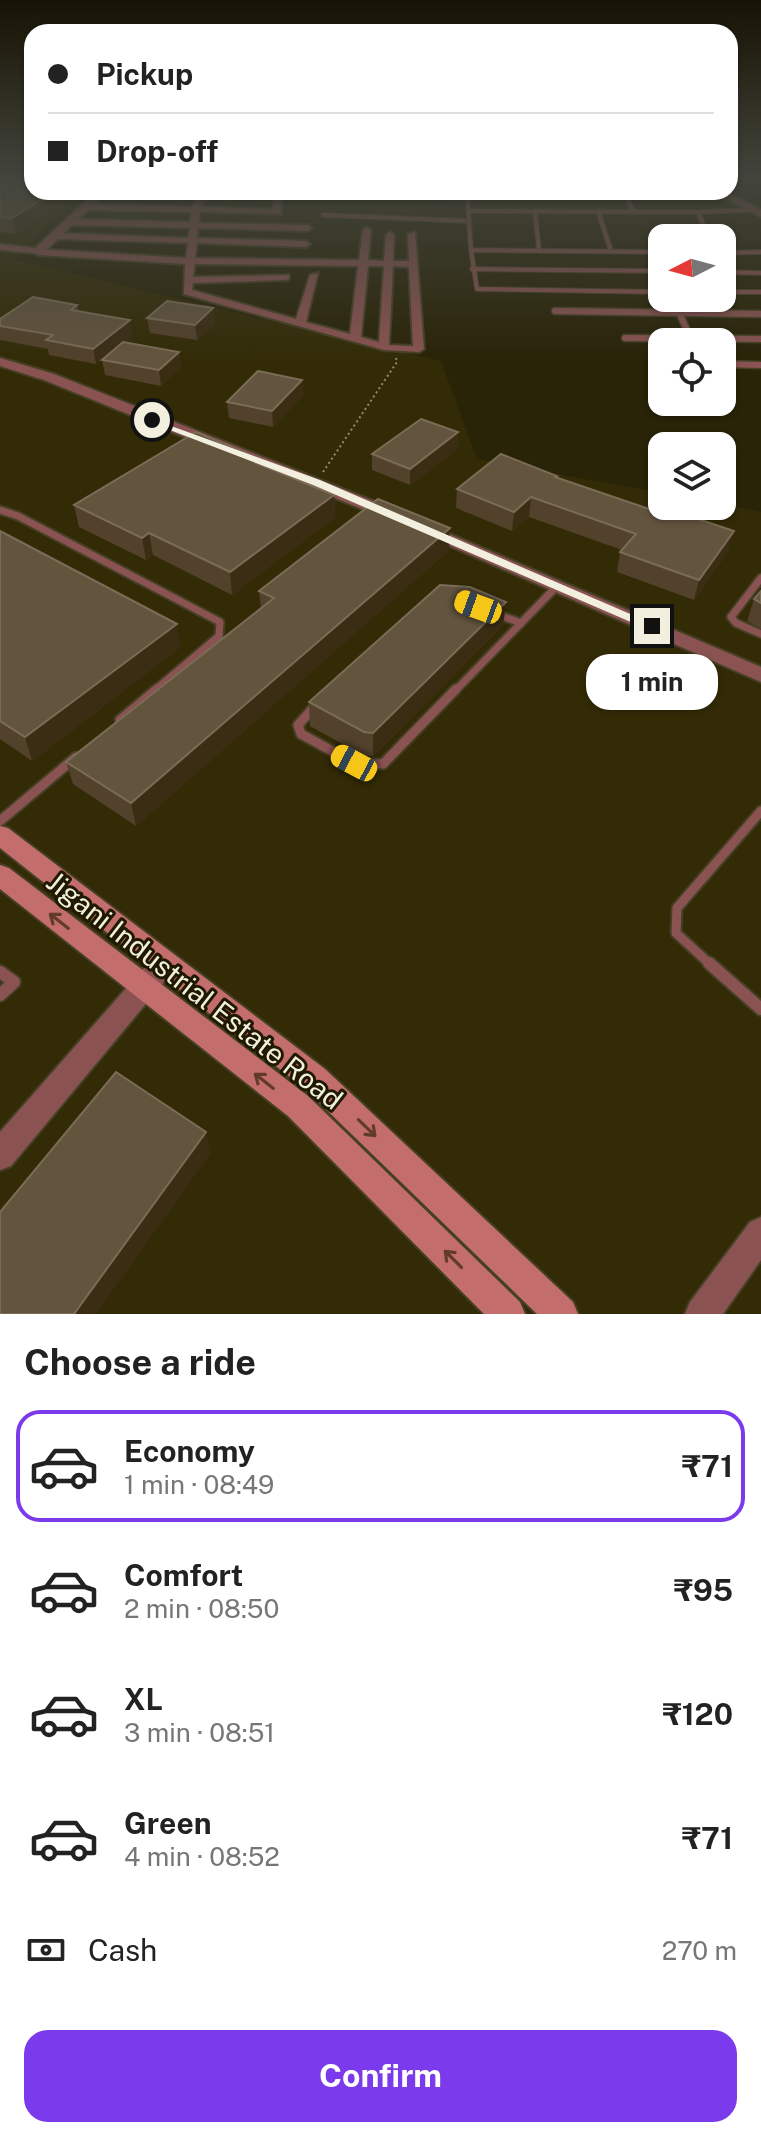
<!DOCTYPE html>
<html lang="en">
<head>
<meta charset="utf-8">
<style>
  :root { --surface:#fff; --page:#f2f2f2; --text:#222; --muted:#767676; --line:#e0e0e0; --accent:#7c3aed }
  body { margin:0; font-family:"Public Sans",sans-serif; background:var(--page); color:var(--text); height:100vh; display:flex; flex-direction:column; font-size:30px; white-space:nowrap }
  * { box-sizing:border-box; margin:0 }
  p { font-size:26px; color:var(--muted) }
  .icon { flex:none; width:44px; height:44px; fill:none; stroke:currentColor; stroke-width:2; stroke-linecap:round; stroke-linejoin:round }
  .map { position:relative; height:1314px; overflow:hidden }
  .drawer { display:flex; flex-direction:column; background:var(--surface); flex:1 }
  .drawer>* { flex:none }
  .banner { position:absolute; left:24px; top:24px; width:714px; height:176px; border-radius:24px; box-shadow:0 2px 6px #0004; display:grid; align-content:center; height:176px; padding:0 24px; background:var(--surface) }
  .needle { width:52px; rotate:264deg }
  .fabs { position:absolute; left:648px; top:224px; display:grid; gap:16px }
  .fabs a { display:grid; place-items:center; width:88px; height:88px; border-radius:16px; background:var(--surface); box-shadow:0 2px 6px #0004; font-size:40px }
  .end { position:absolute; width:36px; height:36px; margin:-18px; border:10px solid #f2efde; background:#111; box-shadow:0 0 0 4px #111 }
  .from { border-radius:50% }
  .bubble { position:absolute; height:56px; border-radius:24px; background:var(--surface); box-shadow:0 2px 6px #0004; font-size:26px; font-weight:700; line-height:56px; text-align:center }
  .car { position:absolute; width:24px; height:48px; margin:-24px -12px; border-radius:10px; box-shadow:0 0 6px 2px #0007; background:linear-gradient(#f5c518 24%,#345 0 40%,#f5c518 0 76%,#345 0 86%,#f5c518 0) }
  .banner b { display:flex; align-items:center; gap:28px; height:76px; font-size:30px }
  .banner b+b { border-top:2px solid var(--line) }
  .banner i { width:20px; height:20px; background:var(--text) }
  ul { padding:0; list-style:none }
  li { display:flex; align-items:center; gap:24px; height:112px; margin:0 16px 12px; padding:0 8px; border:4px solid transparent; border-radius:24px }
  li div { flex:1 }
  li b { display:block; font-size:30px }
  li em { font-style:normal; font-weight:700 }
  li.active { border-color:var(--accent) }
  li>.icon { width:72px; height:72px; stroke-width:1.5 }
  h2 { padding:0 24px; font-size:36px; line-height:96px }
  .pay { display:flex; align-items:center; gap:20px; height:88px; padding:0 24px; font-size:30px }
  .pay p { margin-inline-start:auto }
  .cta { display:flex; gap:16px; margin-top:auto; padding:16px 24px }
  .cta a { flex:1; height:92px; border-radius:24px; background:var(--accent); color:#fff; font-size:32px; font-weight:700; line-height:92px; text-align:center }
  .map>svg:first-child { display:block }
  .built { fill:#332b06 }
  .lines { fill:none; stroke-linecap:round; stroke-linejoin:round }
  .service-far4-casing { stroke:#454025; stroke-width:6 }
  .service-far3-casing { stroke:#454025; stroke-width:9 }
  .service-far2-casing { stroke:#454025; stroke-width:11 }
  .service-far1-casing { stroke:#454025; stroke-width:13 }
  .service-casing { stroke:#454025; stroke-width:16 }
  .minor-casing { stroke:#454025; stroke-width:4 }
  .tertiary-casing { stroke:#454025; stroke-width:4 }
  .secondary-casing { stroke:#454025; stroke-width:4 }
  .path { stroke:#8f8b74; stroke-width:2; stroke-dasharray:2 3; stroke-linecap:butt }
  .service-far4 { stroke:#8a5352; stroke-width:4 }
  .service-far3 { stroke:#8a5352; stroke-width:6 }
  .service-far2 { stroke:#8a5352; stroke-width:7 }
  .service-far1 { stroke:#8a5352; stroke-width:9 }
  .service { stroke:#8a5352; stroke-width:12 }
  .minor { fill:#8a5352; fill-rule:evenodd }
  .tertiary { fill:#8a5352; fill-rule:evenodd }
  .secondary { fill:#c46d6d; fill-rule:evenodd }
  .wall { fill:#52412b }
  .shaded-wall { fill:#3a2d14 }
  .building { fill:#63543e; stroke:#7a6c57; stroke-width:2 }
  .oneway { stroke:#613b2c }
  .route { fill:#f2efde }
  .labels { text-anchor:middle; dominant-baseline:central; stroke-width:6; stroke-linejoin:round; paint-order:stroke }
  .near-street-label { font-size:28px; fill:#f2efde; stroke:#1f1900 }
</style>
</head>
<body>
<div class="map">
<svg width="761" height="1314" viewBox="0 0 761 1314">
  <rect width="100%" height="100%" fill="#292307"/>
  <!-- built -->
  <polygon class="built" points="0,179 18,179 32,192 80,192 15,260 441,361 477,459 662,493 662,506 722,504 761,512 761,1314 0,1314"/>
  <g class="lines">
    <!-- service-far4 casing -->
    <g class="service-far4-casing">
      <g id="service-far4">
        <polyline points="467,192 471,250 662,252"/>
        <polyline points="624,192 634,212"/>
        <polyline points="316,193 468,198"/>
        <polyline points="468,211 698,212"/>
        <polyline points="535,211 539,251"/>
        <polyline points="598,211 611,251"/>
        <polyline points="323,215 469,221"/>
        <polyline points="709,238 698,212 755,210"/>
        <polyline points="471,250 477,289 662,292"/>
        <polyline points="722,253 761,252"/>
        <polyline points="472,269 662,271 654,252"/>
        <polyline points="722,272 761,273"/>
        <polyline points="722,292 761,292"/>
        <polyline points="673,298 678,310"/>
      </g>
    </g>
    <!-- service-far3 casing -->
    <g class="service-far3-casing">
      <g id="service-far3">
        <polyline points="677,308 692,341"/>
        <polyline points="555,311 761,314"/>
        <polyline points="625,338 761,339"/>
        <polyline points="722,364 761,365"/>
      </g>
    </g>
    <!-- service-far2 casing -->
    <g class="service-far2-casing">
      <g id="service-far2">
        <polyline points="0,510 18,516 220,622 219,636 154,691"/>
        <polyline points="761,578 731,617 736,623 761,634"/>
        <polyline points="494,613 521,623"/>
        <polyline points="455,691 558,585"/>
      </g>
    </g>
    <!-- service-far1 casing -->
    <g class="service-far1-casing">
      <g id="service-far1">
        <polyline points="316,705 298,725 301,734 354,763 383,764 456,689"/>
        <polyline points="120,720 157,689"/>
        <polyline points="0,821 76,757"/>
        <polyline points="711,965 676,933 677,908 761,811"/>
      </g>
    </g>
    <!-- service casing -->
    <g class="service-casing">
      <g id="service">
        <polyline points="709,963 761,1009"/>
        <polyline points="0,972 14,982 0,995"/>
      </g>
    </g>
    <!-- minor casing -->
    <g class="minor-casing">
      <path id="minor" d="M131 192H210L201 207 274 209V192H282L281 214 200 212 199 223 308 225 312 228 308 231 198 228 197 238 306 241 310 244 306 247 197 243 195 258 359 260 363 230 367 227 371 230 368 260 384 261 386 235 390 232 394 235 393 261H409L408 234 415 232 424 349 419 352 384 350 184 294 185 264 38 255 33 252 38 249 186 258 188 243 55 239 51 236 55 233 188 238 190 228 70 225 66 222 70 219 190 222 191 212 86 210 82 207 86 204 192 207 199 196 135 194ZM195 264 358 266 350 334 306 322 318 273 310 275 296 319 192 290 193 283 286 280 289 279V275L193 277ZM368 266H384L379 342 361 337ZM393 266 409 267 413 346 389 345Z"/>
    </g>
    <!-- tertiary casing -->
    <g class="tertiary-casing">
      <g id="tertiary">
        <polygon points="96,192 107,192 42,254 0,250 0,244 35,248"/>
        <polygon points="713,192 726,192 761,210 761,217"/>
        <polygon points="0,358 54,374 401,512 404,516 401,520 389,520 44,380 0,366"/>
        <polygon points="424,523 761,667 761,682 418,532 415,528 418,524"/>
        <polygon points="165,950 174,954 178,962 174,970 11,1166 0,1170 0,1132 156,954"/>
        <polygon points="761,1217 761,1260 723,1314 685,1314 690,1302 750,1222"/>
      </g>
    </g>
    <!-- secondary casing -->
    <g class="secondary-casing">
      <g id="secondary">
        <polygon points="0,826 8,828 325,1069 573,1302 578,1314 537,1314 305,1089 0,848"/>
        <polygon points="0,865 9,868 308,1096 520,1302 525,1314 484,1314 288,1116 0,889"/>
      </g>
    </g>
    <!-- path -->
    <polyline class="path" points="323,472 397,362 396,358"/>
    <!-- service-far4 -->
    <use href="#service-far4" class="service-far4"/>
    <!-- service-far3 -->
    <use href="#service-far3" class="service-far3"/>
    <!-- service-far2 -->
    <use href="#service-far2" class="service-far2"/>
    <!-- service-far1 -->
    <use href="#service-far1" class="service-far1"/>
    <!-- service -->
    <use href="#service" class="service"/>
    <!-- minor -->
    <use href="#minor" class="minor"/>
    <!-- tertiary -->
    <use href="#tertiary" class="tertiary"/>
    <!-- secondary -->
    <use href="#secondary" class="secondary"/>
  </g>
  <!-- wall -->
  <g class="wall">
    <polygon points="0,179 32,192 68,192 69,195 46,211 47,214 16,234 0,232"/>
    <polygon points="77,305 79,311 133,335 124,342 179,352 181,367 161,386 105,375 102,360 103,359 96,364 49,355 48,349 0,340 0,319"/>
    <polygon points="147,318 215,323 197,340 150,333"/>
    <polygon points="302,380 303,395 273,427 229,418 227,402"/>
    <polygon points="458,432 457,449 410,485 372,470 372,454"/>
    <polygon points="262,465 334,495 335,517 232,595 153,555 146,560 79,527 74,505"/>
    <polygon points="557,476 556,478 728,551 694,600 617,572 620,552 622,550 529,517 512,531 456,508 457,489"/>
    <polygon points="0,531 180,647 32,761 0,739"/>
    <polygon points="449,550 136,826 73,784 66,762 261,609 259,591"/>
    <polygon points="761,591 761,629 747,621 754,599"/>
    <polygon points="506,602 503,625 373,756 364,756 310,726 309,702"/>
  </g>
  <!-- shaded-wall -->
  <g class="shaded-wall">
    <polygon points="48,192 68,192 69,195 46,211 47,214 16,234 12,218"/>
    <polygon points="213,308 215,323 197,340 195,325"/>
    <polygon points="130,320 133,335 96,364 93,349"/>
    <polygon points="179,352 181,367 161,386 159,370"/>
    <polygon points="302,380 303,395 273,427 272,411"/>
    <polygon points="458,432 457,449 410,485 410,469"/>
    <polygon points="334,495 335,517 232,595 230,572"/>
    <polygon points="531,497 529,517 512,531 514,512"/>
    <polygon points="450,528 449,550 136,826 131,803"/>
    <polygon points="734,531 728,551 694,600 699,580"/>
    <polygon points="149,533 153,555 146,560 142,538"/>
    <polygon points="506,602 503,625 373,756 373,733"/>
    <polygon points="177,624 180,647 32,761 25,737"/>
    <polygon points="206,1132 211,1153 96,1314 74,1314"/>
  </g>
  <!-- building -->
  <g class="building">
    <polygon points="0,179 32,179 32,192 48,192 39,198 44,198 12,218 0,217"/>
    <polygon points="33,297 77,305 71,310 130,320 93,349 46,340 53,335 0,326 0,319"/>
    <polygon points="167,301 213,308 195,325 147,318"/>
    <polygon points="123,342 179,352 159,370 102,360"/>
    <polygon points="258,371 302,380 272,411 227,402"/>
    <polygon points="421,419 458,432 410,469 372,454"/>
    <polygon points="196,432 261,460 256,463 334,495 230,572 149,533 142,538 74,505"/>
    <polygon points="501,454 557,476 555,477 655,511 659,506 734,531 699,580 620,552 636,534 531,497 514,512 457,489"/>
    <polygon points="378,499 450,528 131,803 66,762 274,598 259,591"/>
    <polygon points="0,531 177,624 25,737 0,721"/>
    <polygon points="440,585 470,587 506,602 373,733 364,732 309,702"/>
    <polygon points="761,591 761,603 754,599"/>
    <polygon points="116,1072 206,1132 74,1314 0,1314 0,1212"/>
  </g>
  <!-- one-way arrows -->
  <defs><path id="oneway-shaft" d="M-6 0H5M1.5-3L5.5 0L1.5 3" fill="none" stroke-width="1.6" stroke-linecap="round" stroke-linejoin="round" transform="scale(2)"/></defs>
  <g class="oneway">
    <use href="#oneway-shaft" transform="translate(59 921) rotate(-142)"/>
    <use href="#oneway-shaft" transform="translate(264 1081) rotate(-142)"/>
    <use href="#oneway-shaft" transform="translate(367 1128) rotate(44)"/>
    <use href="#oneway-shaft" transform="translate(453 1259) rotate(-135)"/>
  </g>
  <!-- sky -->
  <linearGradient id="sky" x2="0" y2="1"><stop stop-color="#171304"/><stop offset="0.49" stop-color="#43453c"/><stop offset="1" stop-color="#43453c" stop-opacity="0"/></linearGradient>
  <rect width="761" height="363" fill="url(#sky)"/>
  <!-- route -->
  <polygon class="route" points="149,418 320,480 658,626 647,629 313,485 149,422"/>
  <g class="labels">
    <!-- near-street labels -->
    <g class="near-street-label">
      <text transform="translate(195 990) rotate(38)">Jigani Industrial Estate Road</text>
    </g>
  </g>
</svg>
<div class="fabs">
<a><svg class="needle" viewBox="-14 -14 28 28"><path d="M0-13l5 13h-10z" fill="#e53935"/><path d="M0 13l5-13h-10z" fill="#767676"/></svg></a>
<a><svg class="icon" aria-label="locate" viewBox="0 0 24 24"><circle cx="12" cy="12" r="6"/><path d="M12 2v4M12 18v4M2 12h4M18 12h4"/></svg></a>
<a><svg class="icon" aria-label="layers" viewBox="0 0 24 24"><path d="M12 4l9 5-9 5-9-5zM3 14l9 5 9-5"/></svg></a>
</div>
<i class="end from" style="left:152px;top:420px"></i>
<i class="end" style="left:652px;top:626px"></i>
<div class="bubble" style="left:586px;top:654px;width:132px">1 min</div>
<i class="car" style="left:478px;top:607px;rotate:290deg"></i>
<i class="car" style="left:354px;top:763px;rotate:298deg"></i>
<div class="banner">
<b><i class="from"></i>Pickup</b>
<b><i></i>Drop-off</b>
</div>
</div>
<section class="drawer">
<h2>Choose a ride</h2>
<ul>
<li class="active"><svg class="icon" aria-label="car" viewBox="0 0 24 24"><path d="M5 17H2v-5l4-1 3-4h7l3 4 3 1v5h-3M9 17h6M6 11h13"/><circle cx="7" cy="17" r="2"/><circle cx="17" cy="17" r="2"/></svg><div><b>Economy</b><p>1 min · 08:49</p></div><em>₹71</em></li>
<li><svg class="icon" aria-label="car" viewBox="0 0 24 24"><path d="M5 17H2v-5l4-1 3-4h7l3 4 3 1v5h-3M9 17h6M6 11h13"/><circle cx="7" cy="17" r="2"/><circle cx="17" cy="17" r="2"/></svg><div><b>Comfort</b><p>2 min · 08:50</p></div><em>₹95</em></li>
<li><svg class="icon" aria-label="car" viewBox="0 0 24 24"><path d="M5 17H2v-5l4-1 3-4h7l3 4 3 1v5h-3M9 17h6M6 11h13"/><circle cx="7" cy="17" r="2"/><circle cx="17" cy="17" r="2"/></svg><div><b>XL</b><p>3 min · 08:51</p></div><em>₹120</em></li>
<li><svg class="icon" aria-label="car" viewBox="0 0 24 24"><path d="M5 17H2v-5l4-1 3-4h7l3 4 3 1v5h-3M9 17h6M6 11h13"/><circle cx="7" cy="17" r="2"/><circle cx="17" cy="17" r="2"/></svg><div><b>Green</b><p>4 min · 08:52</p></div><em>₹71</em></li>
</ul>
<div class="pay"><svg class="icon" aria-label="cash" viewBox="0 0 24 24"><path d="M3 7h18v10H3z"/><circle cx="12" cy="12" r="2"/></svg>Cash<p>270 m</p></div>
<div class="cta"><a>Confirm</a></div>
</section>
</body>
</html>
